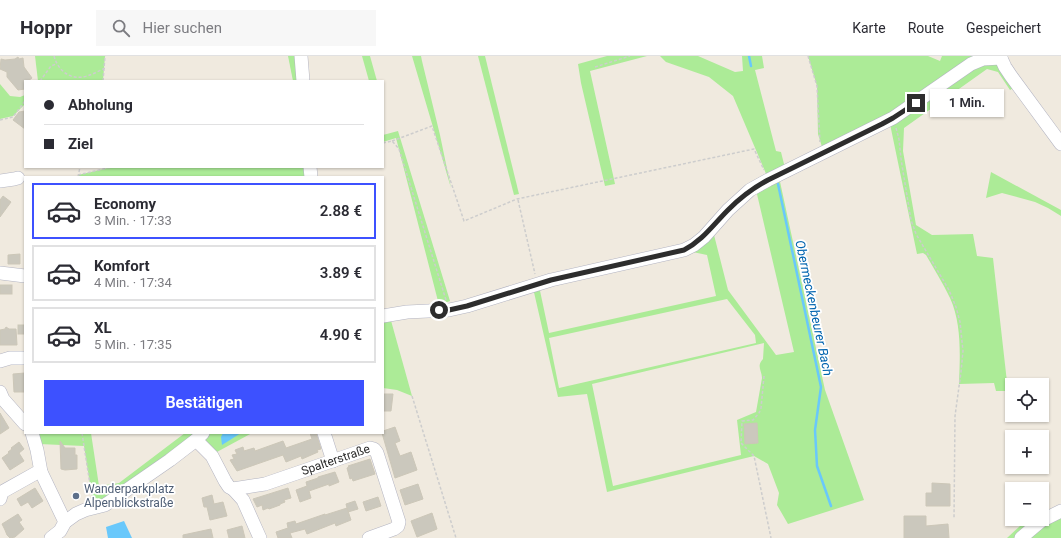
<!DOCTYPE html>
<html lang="de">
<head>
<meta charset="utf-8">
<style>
  :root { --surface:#fff; --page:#f7f7f7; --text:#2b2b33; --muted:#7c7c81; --line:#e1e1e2; --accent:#3d51ff }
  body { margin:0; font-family:Roboto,sans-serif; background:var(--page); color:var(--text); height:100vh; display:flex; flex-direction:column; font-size:15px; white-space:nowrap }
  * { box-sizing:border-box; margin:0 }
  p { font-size:13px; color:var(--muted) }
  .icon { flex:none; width:22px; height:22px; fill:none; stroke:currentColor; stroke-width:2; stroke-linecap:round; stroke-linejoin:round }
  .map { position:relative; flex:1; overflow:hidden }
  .details { position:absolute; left:24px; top:120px; width:360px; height:258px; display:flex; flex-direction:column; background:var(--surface); border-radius:0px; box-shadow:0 1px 3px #0004 }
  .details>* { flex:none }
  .banner { position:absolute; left:24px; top:24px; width:360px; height:88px; border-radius:0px; box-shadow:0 1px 3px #0004; display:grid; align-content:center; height:88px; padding:0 20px; background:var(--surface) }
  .tools { position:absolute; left:1005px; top:322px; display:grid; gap:8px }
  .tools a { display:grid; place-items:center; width:44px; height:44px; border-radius:0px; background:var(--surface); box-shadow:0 1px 3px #0004; font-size:20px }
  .end { position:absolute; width:18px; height:18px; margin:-9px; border:5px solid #2d2d2d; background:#fff; box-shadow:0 0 0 2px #fff }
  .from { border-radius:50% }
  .bubble { position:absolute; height:28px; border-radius:0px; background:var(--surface); box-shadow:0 1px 3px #0004; font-size:13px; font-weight:600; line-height:28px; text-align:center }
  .banner b { display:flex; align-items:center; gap:14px; height:38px; font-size:15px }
  .banner b+b { border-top:1px solid var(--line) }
  .banner i { width:10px; height:10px; background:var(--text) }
  ul { padding:7px 0 0; list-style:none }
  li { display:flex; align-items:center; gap:12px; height:56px; margin:0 8px 6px; padding:0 12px; border:2px solid var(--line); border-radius:0px }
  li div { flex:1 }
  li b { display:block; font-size:15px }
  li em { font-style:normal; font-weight:600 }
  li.current { border-color:var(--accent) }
  li>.icon { width:36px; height:36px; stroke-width:1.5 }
  .button { display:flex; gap:8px; margin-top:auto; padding:8px 20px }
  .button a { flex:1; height:46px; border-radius:0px; background:var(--accent); color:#fff; font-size:16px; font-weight:600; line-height:46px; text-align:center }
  header { display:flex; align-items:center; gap:24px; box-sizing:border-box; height:56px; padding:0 20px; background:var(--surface); border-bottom:1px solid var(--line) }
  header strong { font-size:19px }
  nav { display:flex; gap:22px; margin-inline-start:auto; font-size:14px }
  .search { width:280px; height:36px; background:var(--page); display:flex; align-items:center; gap:10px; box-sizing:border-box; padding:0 14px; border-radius:0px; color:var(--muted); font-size:15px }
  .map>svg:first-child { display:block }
  .green { fill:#aceb97; fill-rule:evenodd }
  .water { fill:#69c8fb }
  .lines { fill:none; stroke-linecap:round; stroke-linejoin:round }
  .stream { stroke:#69c8fb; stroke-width:2.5 }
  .building { fill:#cbc8bd; stroke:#ccc7b8 }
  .minor-casing { stroke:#b3b4c2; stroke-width:14 }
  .path { stroke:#cdcdcd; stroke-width:1.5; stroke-dasharray:3 2; stroke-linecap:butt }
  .minor { stroke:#fff; stroke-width:13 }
  .route { stroke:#2d2d2d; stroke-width:5 }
  .service-dot { fill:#5c6f8a; stroke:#fff; stroke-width:1.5 }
  .labels { text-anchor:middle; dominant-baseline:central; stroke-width:3.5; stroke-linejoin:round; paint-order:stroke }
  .street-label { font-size:12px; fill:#2d2d2d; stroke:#fff }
  .service-label { font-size:12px; fill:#4e5e75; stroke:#fff; text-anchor:start }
  .water-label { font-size:13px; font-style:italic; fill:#0064af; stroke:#fff }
</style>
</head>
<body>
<header>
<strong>Hoppr</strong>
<div class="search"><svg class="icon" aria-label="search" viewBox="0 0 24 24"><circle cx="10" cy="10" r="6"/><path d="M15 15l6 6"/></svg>Hier suchen</div>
<nav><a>Karte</a><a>Route</a><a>Gespeichert</a></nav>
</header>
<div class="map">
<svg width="1061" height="482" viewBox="0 0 1061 482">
  <rect width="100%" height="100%" fill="#f0eadf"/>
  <!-- green -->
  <g class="green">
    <polygon points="35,0 105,0 103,25 38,25"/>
    <polygon points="288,0 298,0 301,25 293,25"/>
    <polygon points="362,0 370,0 377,25 369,25"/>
    <polygon points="412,0 421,0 422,5 440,79 451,132"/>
    <polygon points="478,0 485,0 519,138 514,139"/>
    <polygon points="607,0 647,0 590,15 615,128 605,130 581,27 578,8"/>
    <polygon points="660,0 698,0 735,16 743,15 742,0 762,0 764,12 755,14 776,95 781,96 785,112 767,120 733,40 709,21 666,6"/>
    <polygon points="808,0 928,0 940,5 942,0 984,0 891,60 823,94 818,78 817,30"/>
    <path d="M977 8H996L1000 11 1015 31 1010 34 998 16 987 13 904 72 903 95 916 169 932 179 973 178 977 200 993 202 1008 335H996L994 327 959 328C960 300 962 268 950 242 943 227 934 213 926 199L923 197 917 198 890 68Z"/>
    <polygon points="0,28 10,40 20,41 25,39 25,48 13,60 0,63"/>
    <polygon points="398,75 450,245 439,249 396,82 383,86 383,79"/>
    <polygon points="112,111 307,111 308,121 78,121 78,119"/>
    <polygon points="991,116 1061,154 1061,160 1048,152 1035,146 1002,137 986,142"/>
    <path d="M779 121 825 334 864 444 788 468 777 449 779 437 768 408 754 400 607 436 587 338 558 341 533 232 539 230 549 277 716 240 707 199 688 195 713 175 728 234 776 299 794 296 756 134ZM727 243 755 279 756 287 559 332 549 282ZM764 287 763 303C756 310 762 315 762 322L756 356 737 364 741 399 613 430 592 328Z"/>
    <polygon points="390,261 412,340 397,334 383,332 383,263"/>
    <polygon points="35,377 91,377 99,430 119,427 185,377 197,377 118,435 93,448 84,390 39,388"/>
    <polygon points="207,377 252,377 215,397 202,383"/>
    <polygon points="1061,457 1061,482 1024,482"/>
    <polygon points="1031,463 1040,463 1016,482 1007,482 1021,469"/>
  </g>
  <!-- water -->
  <g class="water">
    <polygon points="223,377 241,377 222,389 221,381"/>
    <polygon points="124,465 132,482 108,482 106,471"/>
  </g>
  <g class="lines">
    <!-- stream -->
    <g class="stream">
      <polyline points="749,0 751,10"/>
      <polyline points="778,128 821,331 815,374 817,410 831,450"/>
    </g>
  </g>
  <!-- building -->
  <g class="building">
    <polygon points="18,1 19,3 23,2 24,11 32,22 28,25 25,25 25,33 18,34 7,21 7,16 0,13 1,3 5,4 15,3"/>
    <polygon points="25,55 25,73 13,64 19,56"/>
    <polygon points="3,140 11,146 0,161 0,144"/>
    <polygon points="20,198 20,208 8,208 8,199"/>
    <rect x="0" y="229" width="12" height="9"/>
    <rect x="18" y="269" width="7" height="9"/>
    <polygon points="6,271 9,273 16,273 17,289 0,289 0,274 5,273"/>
    <polygon points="25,317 25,336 14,336 13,318"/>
    <polygon points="383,338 393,338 391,355 383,355"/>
    <polygon points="0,357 9,372 0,378"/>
    <polygon points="757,367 758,387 745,388 744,368"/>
    <polygon points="395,371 400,385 395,387 400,400 411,396 417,414 395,422 382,377 383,375"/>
    <polygon points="310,377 316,377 321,393 317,394 318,396 302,403 301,400 286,406 283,399 237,415 230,404 234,403 232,399 237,398 235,394 243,391 244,395 254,392 255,395 283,385 286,392 312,383"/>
    <polygon points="60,385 65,392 75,392 75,399 77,399 77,413 65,414 61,413"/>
    <polygon points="19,386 24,393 19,397 24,405 10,414 2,402 9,397 8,396 12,393 11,392"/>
    <polygon points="370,403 375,418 353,425 352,422 350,423 347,412 349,411 348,410"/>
    <polygon points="335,416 339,426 329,430 329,428 309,435 311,442 300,446 296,434 307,430 306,426 318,422 318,421"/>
    <polygon points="932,427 950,428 950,450 926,450 926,437 932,437"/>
    <polygon points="418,428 423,443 405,449 400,434"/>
    <polygon points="35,432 43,445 32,452 28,446 21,450 17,443"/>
    <polygon points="288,432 291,442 284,444 285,446 280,448 280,449 269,453 268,452 263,454 262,449 257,451 253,443"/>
    <polygon points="212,439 214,448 223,446 227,460 210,464 207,451 204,451 202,442"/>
    <polygon points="378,441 381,450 366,455 363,446"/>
    <polygon points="355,445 358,453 348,456 346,448"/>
    <polygon points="347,452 351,464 336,470 335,467 307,478 305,473 290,477 292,482 278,482 276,476 288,472 287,467 295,465 296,468 325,458 325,459"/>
    <polygon points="432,457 437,473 417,481 411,465"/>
    <polygon points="18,458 22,464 19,466 24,473 15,481 10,482 7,479 5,474 2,468"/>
    <polygon points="904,460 926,460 926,470 948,468 949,482 904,482"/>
    <polygon points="242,470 245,482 229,482 227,474"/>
    <polygon points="211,473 213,482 183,482 183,479"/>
  </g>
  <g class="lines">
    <!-- minor casing -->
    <g class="minor-casing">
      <g id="minor">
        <polyline points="301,0 303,25"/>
        <polyline points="1000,0 1005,11 1011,20 1061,88"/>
        <polyline points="310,111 311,121"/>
        <polyline points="0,125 14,123 18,122"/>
        <polyline points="0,217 25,220"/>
        <polyline points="383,260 407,256 449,254 467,250 551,224 684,194 694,189 704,181 728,154 750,134 768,124 893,62 971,8 983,3 1001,2"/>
        <polyline points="0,305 10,302 25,302"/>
        <polyline points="0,336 3,343 25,368"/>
        <polyline points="32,377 37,394 41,416 65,466"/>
        <polyline points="324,377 333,405"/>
        <polyline points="196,384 212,400 225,425 229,431 233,433 243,444 260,482"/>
        <path id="s1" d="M233 433 265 428 370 392 374 393 377 397 399 466 398 470 394 473 369 482"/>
        <polyline points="0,443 2,436 36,417 41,416"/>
        <polyline points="51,482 60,475 65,466 76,458 85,454 105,449 170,404 196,384 203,377"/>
        <polyline points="1021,482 1041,465 1061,455"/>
      </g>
    </g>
    <!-- path -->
    <g class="path">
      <path d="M54 0C58 15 71 25 87 20 93 18 99 15 105 12"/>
      <polyline points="808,0 817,30 820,86"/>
      <polyline points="595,11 630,0"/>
      <polyline points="40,25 51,10 56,8"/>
      <polyline points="103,25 105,0"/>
      <polyline points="0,64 13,61 25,45"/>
      <polyline points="896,72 899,83 901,103 911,164 916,178 949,234 956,251 960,266 963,295 961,316 955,360 954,463"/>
      <polyline points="392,85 432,70 464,165 517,143 754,93 764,114"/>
      <polyline points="383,87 392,85 399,93 446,244"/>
      <polyline points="78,119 112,111"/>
      <polyline points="78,121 80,111"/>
      <polyline points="518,144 535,218"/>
      <polyline points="764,320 761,352 759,357 753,364 742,365 741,387 754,400 771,482"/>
      <polyline points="412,340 456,482"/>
      <polyline points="82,377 92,441"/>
    </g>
    <!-- minor -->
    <use href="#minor" class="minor"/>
  </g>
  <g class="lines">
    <!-- route -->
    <path class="route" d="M439 254H449L467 250 551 224 684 194C702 185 713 169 728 154 740 142 753 132 768 124L882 68 893 62 916 47"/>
  </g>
  <!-- markers -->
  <circle class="service-dot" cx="76" cy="440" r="4"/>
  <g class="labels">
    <!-- street labels -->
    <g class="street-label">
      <text stroke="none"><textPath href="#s1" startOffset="107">Spalterstraße</textPath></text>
    </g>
    <!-- service labels -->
    <g class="service-label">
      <text x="84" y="433">Wanderparkplatz<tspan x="84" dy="14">Alpenblickstraße</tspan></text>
    </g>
    <!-- water labels -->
    <g class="water-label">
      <text transform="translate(814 252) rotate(78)">Obermeckenbeurer Bach</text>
    </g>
  </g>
</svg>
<div class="tools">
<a><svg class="icon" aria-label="locate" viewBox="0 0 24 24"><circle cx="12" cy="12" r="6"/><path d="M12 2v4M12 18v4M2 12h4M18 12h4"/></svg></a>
<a>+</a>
<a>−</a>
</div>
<i class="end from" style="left:439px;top:254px"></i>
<i class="end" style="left:916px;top:47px"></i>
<div class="bubble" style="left:930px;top:33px;width:74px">1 Min.</div>
<div class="banner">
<b><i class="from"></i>Abholung</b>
<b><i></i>Ziel</b>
</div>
<section class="details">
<ul>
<li class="current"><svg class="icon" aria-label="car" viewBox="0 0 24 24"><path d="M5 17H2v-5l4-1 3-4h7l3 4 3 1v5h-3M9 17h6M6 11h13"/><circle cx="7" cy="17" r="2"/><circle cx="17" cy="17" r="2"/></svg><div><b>Economy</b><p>3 Min. · 17:33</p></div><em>2.88 €</em></li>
<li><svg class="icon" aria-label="car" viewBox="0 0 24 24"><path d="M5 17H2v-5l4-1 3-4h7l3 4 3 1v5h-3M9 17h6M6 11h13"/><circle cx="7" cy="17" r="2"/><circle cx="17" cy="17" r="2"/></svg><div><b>Komfort</b><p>4 Min. · 17:34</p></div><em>3.89 €</em></li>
<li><svg class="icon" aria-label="car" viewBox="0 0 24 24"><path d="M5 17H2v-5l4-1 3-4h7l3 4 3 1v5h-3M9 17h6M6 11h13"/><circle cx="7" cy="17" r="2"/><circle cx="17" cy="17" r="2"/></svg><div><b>XL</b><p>5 Min. · 17:35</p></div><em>4.90 €</em></li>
</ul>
<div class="button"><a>Bestätigen</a></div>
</section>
</div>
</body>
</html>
